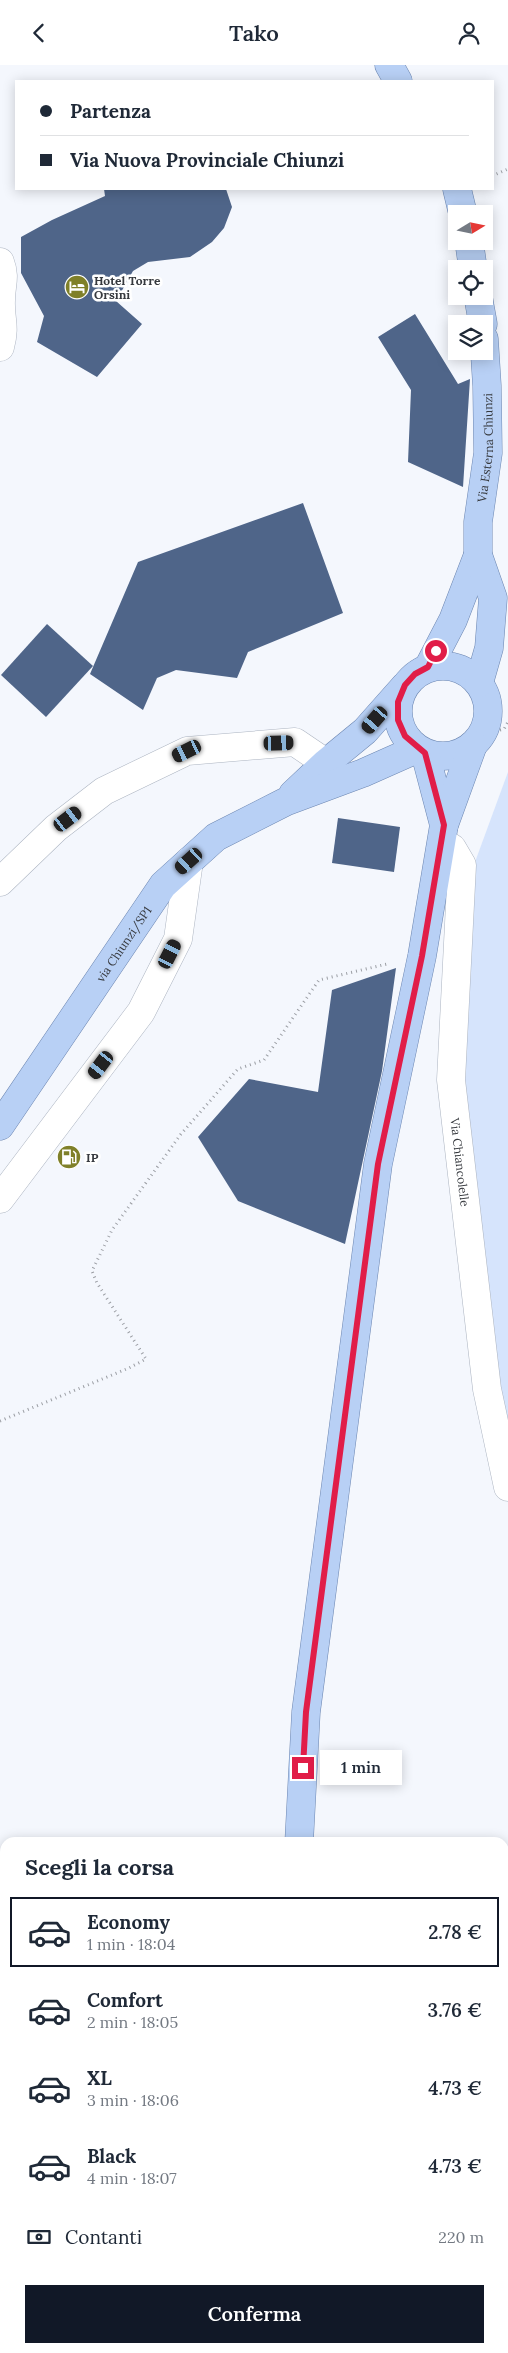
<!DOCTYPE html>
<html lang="it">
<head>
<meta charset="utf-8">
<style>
  :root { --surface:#fff; --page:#f6f6f7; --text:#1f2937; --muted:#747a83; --line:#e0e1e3; --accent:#111827 }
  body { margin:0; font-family:Lora,serif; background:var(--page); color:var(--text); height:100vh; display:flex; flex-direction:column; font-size:19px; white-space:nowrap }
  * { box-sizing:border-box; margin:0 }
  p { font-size:16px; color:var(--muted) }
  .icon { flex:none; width:28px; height:28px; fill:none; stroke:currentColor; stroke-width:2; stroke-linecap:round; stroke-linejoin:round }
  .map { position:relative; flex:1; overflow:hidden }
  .sheet { position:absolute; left:0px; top:1772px; width:509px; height:516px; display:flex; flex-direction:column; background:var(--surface); border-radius:15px 15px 0 0; box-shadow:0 2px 12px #0003 }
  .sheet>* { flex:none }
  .top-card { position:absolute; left:15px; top:15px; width:479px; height:110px; border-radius:0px; box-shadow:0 2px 12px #0003; display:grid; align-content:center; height:110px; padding:0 25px; background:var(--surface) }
  .needle { width:32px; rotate:80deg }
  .buttons { position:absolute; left:448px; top:140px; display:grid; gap:10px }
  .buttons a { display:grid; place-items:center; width:45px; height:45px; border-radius:0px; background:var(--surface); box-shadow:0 2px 12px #0003; font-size:25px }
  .end { position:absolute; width:22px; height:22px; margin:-11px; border:6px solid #e11d48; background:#fff; box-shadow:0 0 0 2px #fff }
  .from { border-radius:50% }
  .bubble { position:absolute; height:35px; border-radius:0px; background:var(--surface); box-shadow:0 2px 12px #0003; font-size:16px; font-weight:600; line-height:35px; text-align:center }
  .car { position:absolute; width:15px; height:30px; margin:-15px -8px; border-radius:6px; box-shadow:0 0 4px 1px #0007; background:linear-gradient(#222 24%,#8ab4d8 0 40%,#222 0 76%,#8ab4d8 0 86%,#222 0) }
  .top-card b { display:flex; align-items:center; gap:18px; height:48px; font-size:19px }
  .top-card b+b { border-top:1px solid var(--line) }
  .top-card i { width:12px; height:12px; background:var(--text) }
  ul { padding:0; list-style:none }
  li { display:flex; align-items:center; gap:15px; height:70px; margin:0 10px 8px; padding:0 15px; border:2px solid transparent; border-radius:0px }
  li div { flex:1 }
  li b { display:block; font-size:19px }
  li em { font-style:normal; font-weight:600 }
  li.active { border-color:var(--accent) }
  li>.icon { width:45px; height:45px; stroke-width:1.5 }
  h2 { padding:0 25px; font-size:22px; line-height:60px }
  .pay { display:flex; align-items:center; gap:12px; height:55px; padding:0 25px; font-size:19px }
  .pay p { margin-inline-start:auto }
  .action { display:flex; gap:10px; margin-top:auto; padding:10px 25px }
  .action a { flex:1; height:58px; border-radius:0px; background:var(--accent); color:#fff; font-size:20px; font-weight:600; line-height:58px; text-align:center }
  header { display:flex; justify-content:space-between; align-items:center; height:65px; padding:0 25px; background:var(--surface); font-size:22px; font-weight:600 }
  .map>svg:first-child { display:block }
  .green { fill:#d6e4fc }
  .building { fill:#4f6589 }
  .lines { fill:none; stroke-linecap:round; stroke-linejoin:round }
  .minor-casing { stroke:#acb4c1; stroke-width:29 }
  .major-casing { stroke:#6c86b1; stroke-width:29 }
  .path { stroke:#9b9ea4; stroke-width:3; stroke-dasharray:1 4; stroke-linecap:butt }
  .minor { stroke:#fff; stroke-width:28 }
  .major { stroke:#b8d0f5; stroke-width:28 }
  .route { stroke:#e11d48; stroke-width:6 }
  .labels { text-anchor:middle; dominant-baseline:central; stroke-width:5; stroke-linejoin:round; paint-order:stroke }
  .poi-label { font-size:12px; font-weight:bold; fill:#36393e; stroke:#fff; text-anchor:start }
  .street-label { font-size:12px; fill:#36393e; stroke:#fff }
</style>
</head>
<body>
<header><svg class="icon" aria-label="back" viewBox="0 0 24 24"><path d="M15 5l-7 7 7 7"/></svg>Tako<svg class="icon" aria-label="person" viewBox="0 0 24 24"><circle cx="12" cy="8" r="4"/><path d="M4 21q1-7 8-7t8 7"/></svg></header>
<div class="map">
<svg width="508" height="2288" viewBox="0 0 508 2288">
  <rect width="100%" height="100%" fill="#f4f7fd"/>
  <!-- green -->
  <polygon class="green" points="508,707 508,1359 500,1321 479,1150 465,1015 475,797"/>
  <!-- building -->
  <g class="building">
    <polygon points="104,124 226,124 232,142 224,163 212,177 190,192 148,197 133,206 116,236 142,259 97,312 37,277 44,251 21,208 21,172 52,155 105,131"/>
    <polygon points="415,249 458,319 470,314 463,422 408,397 411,325 378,272"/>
    <polygon points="303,438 343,548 248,587 237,613 176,605 157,613 143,645 90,609 138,497"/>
    <polygon points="47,559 93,601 46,652 1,610"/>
    <polygon points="338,753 400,762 394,807 332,798"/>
    <polygon points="396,903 382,1006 345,1179 238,1136 198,1072 249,1014 318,1027 332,925"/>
  </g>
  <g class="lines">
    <!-- minor casing -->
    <g class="minor-casing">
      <g id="minor">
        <path d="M0 197C6 213 1 219 1 235 0 255 6 260 0 282"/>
        <path id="s1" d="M442 778 452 783 462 800 451 1015 487 1324 508 1422"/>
        <polyline points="0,817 56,763 104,726 187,686 295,677 326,698"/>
        <polyline points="0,1134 141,947 178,874 189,796"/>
      </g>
    </g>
    <!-- major casing -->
    <g class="major-casing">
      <g id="major">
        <polyline points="389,0 398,16"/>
        <polyline points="457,124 463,149"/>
        <polyline points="469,176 473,204"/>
        <polyline points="478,231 483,259"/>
        <circle cx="443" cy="646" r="45"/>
        <polyline points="428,603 453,555 478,490"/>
        <path id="s2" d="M479 618 489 583 493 533 478 490V457L488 388 487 321 484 274"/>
        <polyline points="425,688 444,760"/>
        <polyline points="293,729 326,698 365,666 404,622"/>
        <path id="s3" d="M0 1061 163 820 216 772 285 737 363 708 417 684"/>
        <polyline points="299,1778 306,1647 378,1099 422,891 444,760 473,680"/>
        <polyline points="271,2288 271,2284"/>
      </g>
    </g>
    <!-- path -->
    <g class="path">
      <polyline points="492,111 508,104"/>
      <polyline points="500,665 504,664 508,657"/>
      <polyline points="0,1356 129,1303 146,1294 97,1218 92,1206 112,1165 181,1069 238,1004 264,995 319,915 387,899"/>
      <polyline points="504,1791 508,1783"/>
    </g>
    <!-- minor -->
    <use href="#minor" class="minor"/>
    <!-- major -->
    <use href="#major" class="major"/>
  </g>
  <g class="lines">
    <!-- route -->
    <polyline class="route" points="303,1703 306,1647 378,1099 422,891 444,760 425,688 405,671 398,655 398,637 405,620 415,609 428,602 436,586"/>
  </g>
  <!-- icons -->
  <defs>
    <g id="hotel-disc" transform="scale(1.25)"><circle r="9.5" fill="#7f8029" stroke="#fff"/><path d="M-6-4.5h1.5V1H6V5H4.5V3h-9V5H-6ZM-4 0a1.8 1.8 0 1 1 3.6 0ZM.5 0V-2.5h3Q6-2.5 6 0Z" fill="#fff"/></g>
    <g id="fuel-disc" transform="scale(1.25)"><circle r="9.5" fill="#7f8029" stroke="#fff"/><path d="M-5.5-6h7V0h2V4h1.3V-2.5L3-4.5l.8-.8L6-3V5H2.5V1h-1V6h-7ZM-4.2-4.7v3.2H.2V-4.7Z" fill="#fff"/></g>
  </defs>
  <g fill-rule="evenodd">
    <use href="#hotel-disc" x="77" y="222"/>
    <use href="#fuel-disc" x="69" y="1092"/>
  </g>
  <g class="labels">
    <!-- poi labels -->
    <g class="poi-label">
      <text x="94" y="215">Hotel Torre<tspan x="94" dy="14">Orsini</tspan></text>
      <text x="86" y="1092">IP</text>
    </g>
    <!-- street labels -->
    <g class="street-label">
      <text stroke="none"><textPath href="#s2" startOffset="240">Via Esterna Chiunzi</textPath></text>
      <text stroke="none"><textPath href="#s3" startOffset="220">via Chiunzi/SP1</textPath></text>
      <text stroke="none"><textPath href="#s1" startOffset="329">Via Chiancolelle</textPath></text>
    </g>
  </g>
</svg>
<div class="buttons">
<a><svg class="needle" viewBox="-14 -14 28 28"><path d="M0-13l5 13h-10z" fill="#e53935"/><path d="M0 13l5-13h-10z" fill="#747a83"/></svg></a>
<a><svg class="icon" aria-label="locate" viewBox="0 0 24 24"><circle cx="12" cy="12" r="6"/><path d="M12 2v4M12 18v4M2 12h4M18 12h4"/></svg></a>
<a><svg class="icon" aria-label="layers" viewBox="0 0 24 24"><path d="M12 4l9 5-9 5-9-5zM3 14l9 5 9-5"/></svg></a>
</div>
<i class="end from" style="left:436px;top:586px"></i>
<i class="end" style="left:303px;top:1703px"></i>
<div class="bubble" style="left:320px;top:1685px;width:82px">1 min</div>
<i class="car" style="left:375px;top:655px;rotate:221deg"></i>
<i class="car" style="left:279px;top:678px;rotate:88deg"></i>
<i class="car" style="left:187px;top:686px;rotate:244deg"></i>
<i class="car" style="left:68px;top:754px;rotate:53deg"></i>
<i class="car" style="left:189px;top:796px;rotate:228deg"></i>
<i class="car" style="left:170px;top:889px;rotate:27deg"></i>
<i class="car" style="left:101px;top:1000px;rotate:217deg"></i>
<div class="top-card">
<b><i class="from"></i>Partenza</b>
<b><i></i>Via Nuova Provinciale Chiunzi</b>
</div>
<section class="sheet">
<h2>Scegli la corsa</h2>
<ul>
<li class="active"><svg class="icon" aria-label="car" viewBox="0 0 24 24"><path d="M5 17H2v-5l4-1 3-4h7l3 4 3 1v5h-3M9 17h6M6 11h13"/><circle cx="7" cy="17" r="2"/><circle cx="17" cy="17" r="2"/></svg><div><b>Economy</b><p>1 min · 18:04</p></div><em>2.78 €</em></li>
<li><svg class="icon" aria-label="car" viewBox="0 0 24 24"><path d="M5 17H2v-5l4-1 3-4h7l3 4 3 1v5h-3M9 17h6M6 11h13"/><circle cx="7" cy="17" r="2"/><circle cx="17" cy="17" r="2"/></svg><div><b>Comfort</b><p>2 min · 18:05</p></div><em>3.76 €</em></li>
<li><svg class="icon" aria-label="car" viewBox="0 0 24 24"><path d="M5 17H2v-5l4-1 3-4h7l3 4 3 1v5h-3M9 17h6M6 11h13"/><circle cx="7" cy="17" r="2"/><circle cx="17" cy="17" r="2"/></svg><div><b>XL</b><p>3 min · 18:06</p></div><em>4.73 €</em></li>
<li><svg class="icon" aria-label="car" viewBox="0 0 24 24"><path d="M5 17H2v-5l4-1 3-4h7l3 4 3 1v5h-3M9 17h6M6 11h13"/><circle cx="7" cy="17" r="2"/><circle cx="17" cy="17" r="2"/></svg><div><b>Black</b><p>4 min · 18:07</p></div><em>4.73 €</em></li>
</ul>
<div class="pay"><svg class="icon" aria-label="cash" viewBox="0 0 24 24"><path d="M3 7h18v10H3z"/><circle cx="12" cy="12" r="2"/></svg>Contanti<p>220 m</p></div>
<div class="action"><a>Conferma</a></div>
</section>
</div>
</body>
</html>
